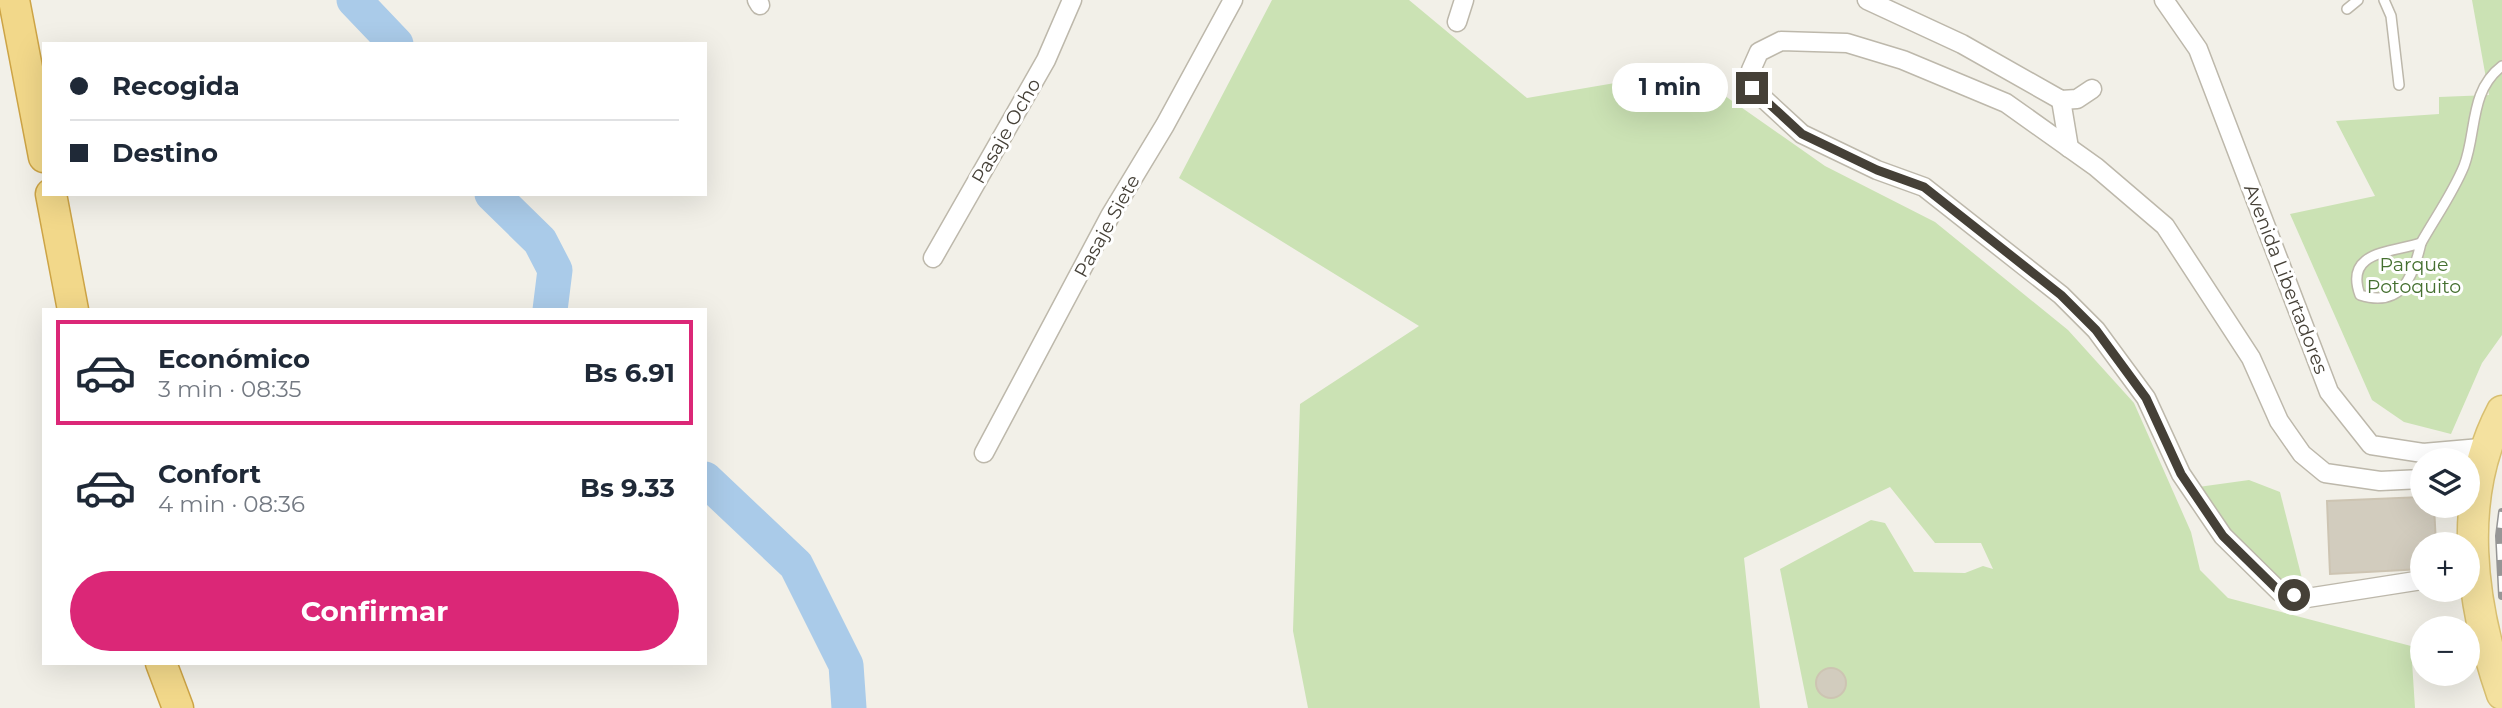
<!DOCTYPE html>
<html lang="es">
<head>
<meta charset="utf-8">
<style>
  :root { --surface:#fff; --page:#f2f2f3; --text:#1f2937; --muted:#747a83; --line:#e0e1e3; --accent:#db2777 }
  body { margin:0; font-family:Montserrat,sans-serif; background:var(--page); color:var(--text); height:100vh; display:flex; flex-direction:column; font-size:26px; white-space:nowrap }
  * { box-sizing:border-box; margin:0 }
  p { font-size:23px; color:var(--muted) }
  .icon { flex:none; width:38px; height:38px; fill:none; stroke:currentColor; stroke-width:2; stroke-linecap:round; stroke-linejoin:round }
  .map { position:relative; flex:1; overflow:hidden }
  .panel { position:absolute; left:42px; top:308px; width:665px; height:357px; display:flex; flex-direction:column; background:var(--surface); border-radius:0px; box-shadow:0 7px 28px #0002 }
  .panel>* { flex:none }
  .banner { position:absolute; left:42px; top:42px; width:665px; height:154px; border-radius:0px; box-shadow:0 7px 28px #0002; display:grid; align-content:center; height:154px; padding:0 28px; background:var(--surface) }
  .fabs { position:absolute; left:2410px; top:448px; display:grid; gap:14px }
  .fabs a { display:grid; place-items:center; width:70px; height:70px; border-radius:50%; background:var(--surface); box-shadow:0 7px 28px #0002; font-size:35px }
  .end { position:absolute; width:32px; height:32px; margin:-16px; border:9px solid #454037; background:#fff; box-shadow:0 0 0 4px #fff }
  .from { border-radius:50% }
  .bubble { position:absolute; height:49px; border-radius:24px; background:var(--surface); box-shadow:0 7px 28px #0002; font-size:23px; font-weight:700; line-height:49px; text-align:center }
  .banner b { display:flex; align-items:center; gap:24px; height:66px; font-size:26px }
  .banner b+b { border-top:2px solid var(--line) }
  .banner i { width:18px; height:18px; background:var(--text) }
  ul { padding:12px 0 0; list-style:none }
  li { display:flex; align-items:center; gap:21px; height:105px; margin:0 14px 10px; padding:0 14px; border:4px solid transparent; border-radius:0px }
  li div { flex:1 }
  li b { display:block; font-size:26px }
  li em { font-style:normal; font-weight:700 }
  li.selected { border-color:var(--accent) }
  li>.icon { width:63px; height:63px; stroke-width:1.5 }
  .primary-button { display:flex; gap:14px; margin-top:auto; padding:14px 28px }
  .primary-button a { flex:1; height:80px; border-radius:42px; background:var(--accent); color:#fff; font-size:28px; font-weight:700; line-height:80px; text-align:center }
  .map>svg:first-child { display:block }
  .green { fill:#cbe2b4 }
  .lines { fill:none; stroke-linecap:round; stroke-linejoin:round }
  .river { stroke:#aacbe9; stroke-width:35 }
  .building { fill:#d2ccbe; stroke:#cdc4b2; stroke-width:2 }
  .service-casing { stroke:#bdb8ab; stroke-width:12 }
  .minor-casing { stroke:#bdb8ab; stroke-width:21 }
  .primary-casing { stroke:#d8bf70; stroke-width:33 }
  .trunk-casing { stroke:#cda446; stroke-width:33 }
  .service { stroke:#fff; stroke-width:9 }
  .minor { stroke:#fff; stroke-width:18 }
  .primary { stroke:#f4e19f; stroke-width:30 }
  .trunk { stroke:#f2d88a; stroke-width:30 }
  .rail-casing { stroke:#969696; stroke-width:8 }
  .rail { stroke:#fff; stroke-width:5; stroke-dasharray:16; stroke-linecap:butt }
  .route { stroke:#454037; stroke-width:9 }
  .labels { text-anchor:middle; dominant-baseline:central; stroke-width:6; stroke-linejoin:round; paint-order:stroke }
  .street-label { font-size:19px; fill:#454037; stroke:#fff }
  .park-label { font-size:19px; fill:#457030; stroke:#fff }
</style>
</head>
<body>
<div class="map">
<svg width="2502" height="708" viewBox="0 0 2502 708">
  <rect width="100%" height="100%" fill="#f2f0e8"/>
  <!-- green -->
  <g class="green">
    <polygon points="1272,0 1409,0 1527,98 1656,76 1708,84 1825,166 1935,222 2068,330 2134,403 2191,532 2200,570 2228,598 2411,646 2415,708 1808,708 1780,569 1871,520 1885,523 1914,572 1965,573 1983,566 1993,569 1981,543 1935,543 1890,487 1744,558 1760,708 1308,708 1293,631 1300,404 1419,326 1179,178"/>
    <polygon points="2472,0 2502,0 2502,335 2482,363 2451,434 2404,422 2372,400 2290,214 2375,196 2336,121 2439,114 2439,97 2489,95"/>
    <polygon points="2249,480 2280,492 2307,598 2280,592 2191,488"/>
  </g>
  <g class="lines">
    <!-- river -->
    <g class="river">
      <polyline points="354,0 396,44"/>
      <polyline points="492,194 540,241 555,270 550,310"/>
      <polyline points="705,479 796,565 846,665 849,708"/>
    </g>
  </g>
  <!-- building -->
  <g class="building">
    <polygon points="2422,497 2422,506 2434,506 2436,544 2422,544 2422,569 2330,574 2327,501"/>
    <circle cx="1831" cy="683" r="15"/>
  </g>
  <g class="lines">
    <!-- service casing -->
    <g class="service-casing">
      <g id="service">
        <polyline points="2384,0 2391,16 2399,85"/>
        <polyline points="2347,9 2358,0"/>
        <path d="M2421 243C2435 218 2453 193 2464 166 2477 132 2469 91 2502 66"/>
        <path d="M2421 243C2413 278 2401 308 2360 295 2344 251 2390 253 2421 243Z"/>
      </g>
    </g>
    <!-- minor casing -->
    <g class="minor-casing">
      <g id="minor">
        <polyline points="757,0 760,5"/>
        <polyline points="1867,0 1962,44 2061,100 2077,99 2092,89"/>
        <polyline points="2164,0 2198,49 2329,392 2371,445 2423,453 2492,447"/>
        <polyline points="1457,22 1464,0"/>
        <polyline points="2061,100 2069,148"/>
        <polyline points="933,258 1046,60 1072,0"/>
        <polyline points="984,453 1110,216 1165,125 1233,0"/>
        <polyline points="2422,479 2380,481 2325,473 2302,454 2279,421 2251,358 2165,226 2096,167 2006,103 1903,60 1847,43 1781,41 1759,52 1751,70 1752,88 1802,134 1877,170 1924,187 2061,295 2096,330 2146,398 2181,474 2223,536 2280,592 2307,598 2422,580"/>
      </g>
    </g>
    <!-- primary casing -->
    <g class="primary-casing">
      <path id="primary" d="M2502 411C2456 498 2471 605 2502 694"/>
    </g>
    <!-- trunk casing -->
    <g class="trunk-casing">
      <g id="trunk">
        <polyline points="14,0 44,157"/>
        <polyline points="51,194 73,310"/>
        <polyline points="161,663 178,708"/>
      </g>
    </g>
    <!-- service -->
    <use href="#service" class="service"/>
    <!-- minor -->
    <use href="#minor" class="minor"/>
    <!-- primary -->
    <use href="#primary" class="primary"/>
    <!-- trunk -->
    <use href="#trunk" class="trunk"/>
    <!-- rail casing -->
    <g class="rail-casing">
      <polyline id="rail" points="2502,512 2499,536 2502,596"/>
    </g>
    <!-- rail -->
    <use href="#rail" class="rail"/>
  </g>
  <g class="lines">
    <!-- route -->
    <polyline class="route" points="1752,88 1802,134 1877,170 1924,187 2061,295 2096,330 2146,398 2181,474 2223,536 2280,592 2294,595"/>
  </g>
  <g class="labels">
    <!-- street labels -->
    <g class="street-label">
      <text transform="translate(1006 131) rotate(-60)">Pasaje Ocho</text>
      <text transform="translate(1107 226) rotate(-61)">Pasaje Siete</text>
      <text transform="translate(2286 279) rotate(69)">Avenida Libertadores</text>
    </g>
    <!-- park labels -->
    <g class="park-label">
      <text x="2414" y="264">Parque<tspan x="2414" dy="22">Potoquito</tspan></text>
    </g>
  </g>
</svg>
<div class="fabs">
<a><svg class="icon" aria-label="layers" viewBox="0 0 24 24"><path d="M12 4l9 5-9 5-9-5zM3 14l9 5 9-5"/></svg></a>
<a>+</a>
<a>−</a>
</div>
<i class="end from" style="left:2294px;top:595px"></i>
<i class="end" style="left:1752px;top:88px"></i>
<div class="bubble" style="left:1612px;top:63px;width:116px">1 min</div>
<div class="banner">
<b><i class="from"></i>Recogida</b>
<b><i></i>Destino</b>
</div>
<section class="panel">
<ul>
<li class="selected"><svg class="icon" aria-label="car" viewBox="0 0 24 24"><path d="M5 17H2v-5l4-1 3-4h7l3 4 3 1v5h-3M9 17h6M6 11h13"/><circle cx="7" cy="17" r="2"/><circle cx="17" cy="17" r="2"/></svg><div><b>Económico</b><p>3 min · 08:35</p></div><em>Bs 6.91</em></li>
<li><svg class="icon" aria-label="car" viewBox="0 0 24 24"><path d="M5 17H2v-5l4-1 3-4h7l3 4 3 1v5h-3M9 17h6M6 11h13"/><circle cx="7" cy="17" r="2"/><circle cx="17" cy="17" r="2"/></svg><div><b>Confort</b><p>4 min · 08:36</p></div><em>Bs 9.33</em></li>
</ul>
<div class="primary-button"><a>Confirmar</a></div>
</section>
</div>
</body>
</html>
